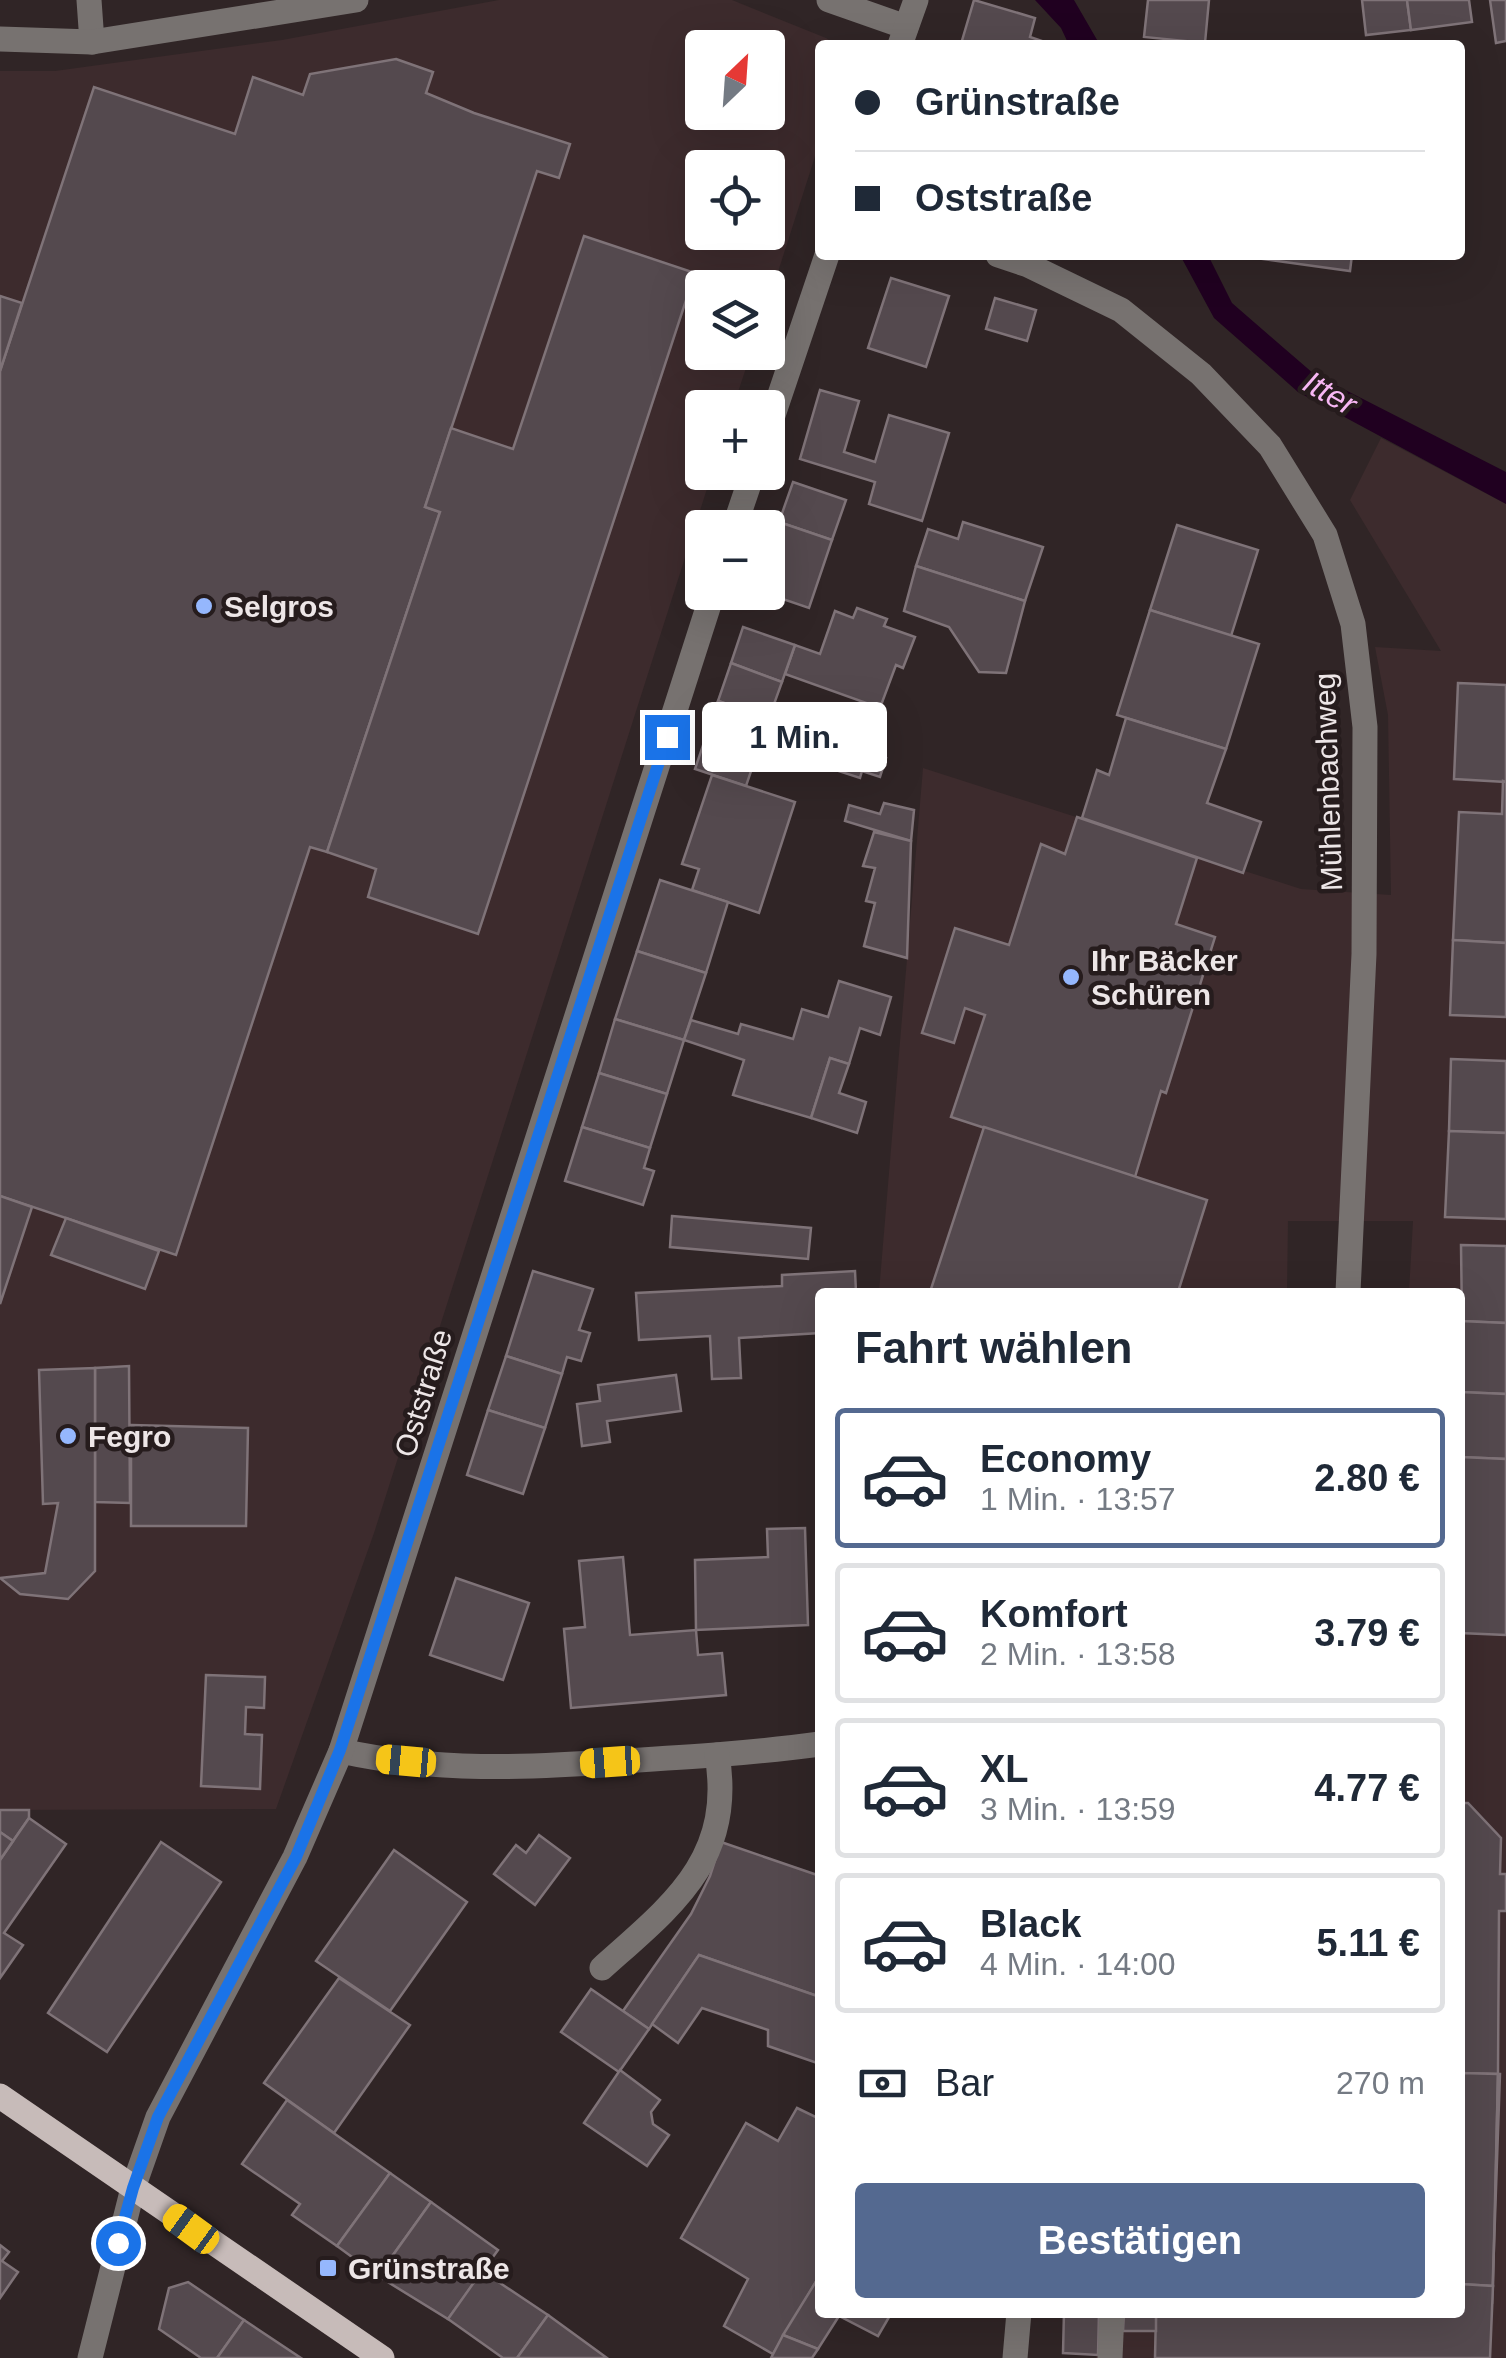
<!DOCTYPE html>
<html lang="de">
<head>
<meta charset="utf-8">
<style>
  :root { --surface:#fff; --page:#f6f6f7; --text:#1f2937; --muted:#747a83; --line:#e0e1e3; --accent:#546990 }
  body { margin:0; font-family:Arial,sans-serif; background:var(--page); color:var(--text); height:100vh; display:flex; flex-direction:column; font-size:38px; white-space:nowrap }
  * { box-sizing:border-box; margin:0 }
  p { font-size:32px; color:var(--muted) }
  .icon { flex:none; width:55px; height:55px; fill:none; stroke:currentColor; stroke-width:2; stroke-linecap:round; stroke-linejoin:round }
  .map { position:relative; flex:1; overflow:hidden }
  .sheet { position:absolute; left:815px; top:1288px; width:650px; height:1030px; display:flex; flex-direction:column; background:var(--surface); border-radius:10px; box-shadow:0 10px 40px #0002 }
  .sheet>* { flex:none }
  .guide { position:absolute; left:815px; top:40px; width:650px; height:220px; border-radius:10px; box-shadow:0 10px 40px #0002; display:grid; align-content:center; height:220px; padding:0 40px; background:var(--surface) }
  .needle { width:65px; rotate:25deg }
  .buttons { position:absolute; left:685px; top:30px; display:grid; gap:20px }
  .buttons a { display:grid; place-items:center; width:100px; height:100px; border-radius:10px; background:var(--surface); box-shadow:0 10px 40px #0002; font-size:50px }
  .end { position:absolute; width:45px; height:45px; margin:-22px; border:12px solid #1a73e8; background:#fff; box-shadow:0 0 0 5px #fff }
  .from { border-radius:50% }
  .bubble { position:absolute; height:70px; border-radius:10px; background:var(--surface); box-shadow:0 10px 40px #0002; font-size:32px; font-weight:800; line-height:70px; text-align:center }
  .car { position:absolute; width:30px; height:60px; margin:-30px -15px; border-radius:12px; box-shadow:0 0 8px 2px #0007; background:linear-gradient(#f5c518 24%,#345 0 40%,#f5c518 0 76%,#345 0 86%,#f5c518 0) }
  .guide b { display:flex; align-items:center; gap:35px; height:95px; font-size:38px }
  .guide b+b { border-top:2px solid var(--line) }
  .guide i { width:25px; height:25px; background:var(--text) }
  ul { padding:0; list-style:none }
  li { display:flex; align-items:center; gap:30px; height:140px; margin:0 20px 15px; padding:0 20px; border:5px solid var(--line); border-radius:10px }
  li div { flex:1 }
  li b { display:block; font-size:38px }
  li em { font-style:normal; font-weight:800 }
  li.active { border-color:var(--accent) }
  li>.icon { width:90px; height:90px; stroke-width:1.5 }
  h2 { padding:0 40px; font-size:45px; line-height:120px }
  .pay { display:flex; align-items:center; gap:25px; height:110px; padding:0 40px; font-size:38px }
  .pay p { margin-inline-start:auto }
  .button { display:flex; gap:20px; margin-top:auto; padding:20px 40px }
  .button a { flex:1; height:115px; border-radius:10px; background:var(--accent); color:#fff; font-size:40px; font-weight:800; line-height:115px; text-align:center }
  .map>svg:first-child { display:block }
  .built { fill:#3d2b2d; fill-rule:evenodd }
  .water { fill:#200020 }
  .building { fill:#54494e; stroke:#7f7378; stroke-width:2.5 }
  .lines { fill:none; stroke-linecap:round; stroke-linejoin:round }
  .minor { stroke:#777270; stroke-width:25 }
  .major { stroke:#c7bbb9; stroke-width:25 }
  .route { stroke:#1a73e8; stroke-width:12 }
  .poi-dot { fill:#95b7fd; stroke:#261c1d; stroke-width:4 }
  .labels { text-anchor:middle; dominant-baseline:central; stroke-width:9; stroke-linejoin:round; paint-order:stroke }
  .poi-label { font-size:30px; font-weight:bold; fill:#ede6e7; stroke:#261c1d; text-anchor:start }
  .street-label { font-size:30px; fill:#ede6e7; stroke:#261c1d }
  .water-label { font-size:32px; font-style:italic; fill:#f7b7f4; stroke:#261c1d }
</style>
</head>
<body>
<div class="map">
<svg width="1506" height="2358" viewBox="0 0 1506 2358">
  <rect width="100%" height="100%" fill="#302526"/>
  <!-- built -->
  <g class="built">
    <path d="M499 0H732L826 38 836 45H820V141L768 303V288H702V352L751 353 733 407 702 408V472L712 473 374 1533 276 1809 0 1810V71H55L282 40ZM702 48H768V112H702ZM702 168H768V232H702Z"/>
    <polygon points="1381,438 1506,504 1506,2358 1096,2358 1097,2313 1460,2312 1460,1292 1409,1292 1413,1221 1288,1221 1287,1292 879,1292 923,768 1301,889 1391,895 1388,715 1375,647 1441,651 1350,500"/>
  </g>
  <!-- water -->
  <g class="water">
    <polygon points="1035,0 1074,0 1100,45 1069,45 1061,28"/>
    <polygon points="1180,255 1208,255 1232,303 1314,374 1506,472 1506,504 1298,392 1214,318"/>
  </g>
  <!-- building -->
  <g class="building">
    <polygon points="974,0 1035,18 1030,37 1045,42 1044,45 961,44"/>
    <polygon points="1148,0 1209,0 1205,43 1144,37"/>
    <polygon points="1362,0 1407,0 1411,30 1366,35"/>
    <polygon points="1407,0 1469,0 1472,22 1411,30"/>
    <polygon points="1490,0 1506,0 1506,41 1496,43"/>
    <polygon points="396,59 433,72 426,93 474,113 570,144 559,178 537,171 425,507 440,512 327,852 310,847 176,1255 0,1196 0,371 94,87 235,134 253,77 303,95 310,74"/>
    <polygon points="584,236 695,273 478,934 368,897 376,869 327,852 440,512 425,507 451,428 513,449"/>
    <polygon points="1234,255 1352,255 1350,271"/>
    <polygon points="891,278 949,296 926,367 868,348"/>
    <polygon points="0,296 22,303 0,371"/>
    <polygon points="995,298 1036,310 1027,341 986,329"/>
    <polygon points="820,390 859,401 844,452 875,462 889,415 949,433 922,521 869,504 875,482 800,459"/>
    <polygon points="793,482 846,500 832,540 779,522"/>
    <polygon points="779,522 832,540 809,608 762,592 768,592 768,556"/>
    <polygon points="963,522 1043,547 1025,601 916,566 928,529 958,539"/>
    <polygon points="1177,525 1258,550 1231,636 1150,610"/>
    <polygon points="916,566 1025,601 1006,673 979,672 949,627 904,611"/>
    <polygon points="857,608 887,619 884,626 915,637 903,668 896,665 880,708 785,674 795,645 820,654 835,611 853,618"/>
    <polygon points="1150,610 1259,644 1226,749 1117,715"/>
    <polygon points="743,627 795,645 782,682 731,663"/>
    <polygon points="731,663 782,682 769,718 718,701"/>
    <polygon points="1458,683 1506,685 1506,782 1454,779"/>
    <polygon points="718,701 769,718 746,786 695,769"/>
    <polygon points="1126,718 1226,749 1207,803 1261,822 1243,873 1082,818 1097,770 1109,775"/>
    <polygon points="788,726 886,758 880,777 862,771 860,778 780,752"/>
    <polygon points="712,775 795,802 759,913 692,890 699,869 682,864"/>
    <polygon points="1503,781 1506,782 1506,943 1453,940 1459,812 1502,814"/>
    <polygon points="884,803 914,810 911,841 845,821 849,805 880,814"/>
    <polygon points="1077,817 1197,858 1176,924 1215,937 1166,1093 1161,1091 1135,1177 951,1117 985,1015 965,1008 954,1043 922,1033 955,928 1009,945 1041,844 1065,854"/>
    <polygon points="874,832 911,841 907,958 864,946 875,903 866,901 875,868 863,866"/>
    <polygon points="660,880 728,902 706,973 637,951"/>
    <polygon points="1453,940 1506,943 1506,1017 1450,1015"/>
    <polygon points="637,951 706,973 684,1040 615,1019"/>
    <polygon points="839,981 891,997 880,1035 860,1028 849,1064 830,1058 811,1118 733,1095 744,1060 684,1040 691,1020 738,1034 741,1024 793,1039 802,1009 828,1017"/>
    <polygon points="615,1019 684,1040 667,1094 599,1073"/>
    <polygon points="830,1058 849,1064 839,1093 866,1102 857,1133 811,1118"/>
    <polygon points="1451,1059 1506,1061 1506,1133 1449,1131"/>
    <polygon points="599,1073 667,1094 650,1148 582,1127"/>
    <polygon points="582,1127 650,1148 644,1168 654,1171 643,1205 565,1181"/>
    <polygon points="984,1127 1207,1200 1178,1292 930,1292"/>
    <polygon points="1449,1131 1506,1133 1506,1219 1445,1217"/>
    <polygon points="0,1196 32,1207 0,1304"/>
    <polygon points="672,1216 811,1228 808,1259 670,1247"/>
    <polygon points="66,1218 159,1251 145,1289 51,1255"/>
    <polygon points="1461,1245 1506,1246 1506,1323 1462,1321"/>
    <polygon points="533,1271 593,1289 579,1330 590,1333 581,1361 567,1357 562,1374 506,1356"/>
    <polygon points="855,1271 856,1292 820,1292 820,1333 739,1338 741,1378 712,1379 710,1336 639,1340 636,1293 782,1286 782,1275"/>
    <polygon points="1460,1321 1506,1323 1506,1394 1460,1392"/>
    <polygon points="506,1356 562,1374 545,1428 488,1410"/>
    <polygon points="129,1366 130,1503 95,1502 95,1368"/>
    <polygon points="95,1368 95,1571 68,1599 20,1594 0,1578 45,1573 58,1503 43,1504 39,1370"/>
    <polygon points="676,1375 681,1411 607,1421 610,1442 582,1446 577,1404 600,1401 598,1385"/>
    <polygon points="1460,1392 1506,1394 1506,1459 1460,1457"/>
    <polygon points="488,1410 545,1428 523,1494 467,1475"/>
    <polygon points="131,1425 248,1428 246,1526 131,1526"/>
    <polygon points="1460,1457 1506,1459 1506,1635 1460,1633"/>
    <polygon points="805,1528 808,1625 696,1630 695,1560 768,1557 767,1529"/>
    <polygon points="623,1557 630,1635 696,1630 698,1655 722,1653 726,1695 571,1708 564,1629 585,1627 579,1561"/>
    <polygon points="456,1578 529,1603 503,1680 430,1655"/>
    <polygon points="206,1675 265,1677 264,1708 246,1707 245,1734 262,1735 260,1789 201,1786"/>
    <polygon points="1460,1803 1468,1803 1501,1838 1500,1874 1506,1874 1506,1911 1499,1911 1498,2074 1460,2073"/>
    <polygon points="0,1810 29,1810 29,1818 13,1841 0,1832"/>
    <polygon points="29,1818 66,1844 4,1933 23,1945 0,1978 0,1860"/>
    <polygon points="0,1832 13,1841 0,1860"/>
    <polygon points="539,1835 570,1858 535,1905 494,1874 516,1845 526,1853"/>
    <polygon points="161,1842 221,1882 107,2052 48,2013"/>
    <polygon points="721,1842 820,1876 820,1997 699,1955 649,2029 623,2011 691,1914 710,1876"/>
    <polygon points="394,1850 467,1902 390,2011 316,1961"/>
    <polygon points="699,1955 820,1997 820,2064 768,2046 768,2030 702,2008 678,2043 652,2024"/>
    <polygon points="339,1978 410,2025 334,2133 264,2083"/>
    <polygon points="591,1989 649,2029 619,2072 561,2032"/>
    <polygon points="620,2070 660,2100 651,2112 653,2124 669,2135 647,2166 584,2123"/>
    <polygon points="1460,2073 1498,2074 1493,2286 1460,2284"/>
    <polygon points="1498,2074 1500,2074 1492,2304 1495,2215"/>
    <polygon points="287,2100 390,2173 337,2246 292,2215 300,2204 242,2164"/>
    <polygon points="797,2108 820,2119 820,2275 773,2354 724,2326 748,2279 681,2238 746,2123 778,2141"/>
    <polygon points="390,2173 431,2202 378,2276 337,2246"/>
    <polygon points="431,2202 498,2250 448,2319 378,2276"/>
    <polygon points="0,2245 9,2252 2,2261 18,2272 0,2298"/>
    <polygon points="482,2271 548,2315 517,2358 503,2358 448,2319"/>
    <polygon points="820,2275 820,2312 892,2312 878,2336 839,2316 818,2349 783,2335"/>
    <polygon points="188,2282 244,2320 217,2358 201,2358 159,2329 169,2288"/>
    <polygon points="1460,2284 1493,2286 1490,2358 1155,2358 1156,2312 1460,2312"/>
    <polygon points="1064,2312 1099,2312 1098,2355 1063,2353"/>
    <polygon points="1124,2312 1156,2312 1156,2331 1123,2331"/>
    <polygon points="548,2315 607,2358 517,2358"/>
    <polygon points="244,2320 301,2358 217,2358"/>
    <polygon points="783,2335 818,2349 812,2358 771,2358"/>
  </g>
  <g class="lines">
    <!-- minor -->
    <g class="minor">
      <polyline points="89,0 92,42"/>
      <polyline points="829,0 906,27"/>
      <polyline points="0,39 92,42 356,0"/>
      <polyline points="900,45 916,0"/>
      <polyline points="998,255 1028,265 1121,310 1201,374 1270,446 1325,535 1353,624 1365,727 1364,954 1348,1292"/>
      <polyline points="768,430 827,255"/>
      <polyline points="734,528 753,472"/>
      <path d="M341 1751C436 1772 526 1768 622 1761 688 1757 754 1753 820 1744"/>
      <path d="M602 1968C671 1906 735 1860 717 1755"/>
      <polyline points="90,2358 133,2188 158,2117 295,1857 341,1751 713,592"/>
      <polyline points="1015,2358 1019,2312"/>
      <polyline points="1110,2358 1112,2312"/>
    </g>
    <!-- major -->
    <polyline class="major" points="0,2096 382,2358"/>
  </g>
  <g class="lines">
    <!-- route -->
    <polyline class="route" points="118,2243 133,2188 158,2117 296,1857 340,1750 667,737"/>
  </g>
  <!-- markers -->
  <g class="poi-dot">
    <circle cx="204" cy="606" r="10"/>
    <circle cx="1071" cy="977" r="10"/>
    <circle cx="68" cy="1436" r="10"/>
    <rect x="318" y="2258" width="20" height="20" rx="5"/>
  </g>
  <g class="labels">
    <!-- poi labels -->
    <g class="poi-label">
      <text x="224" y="606">Selgros</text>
      <text x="1091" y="960">Ihr Bäcker<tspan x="1091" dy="34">Schüren</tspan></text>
      <text x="88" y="1436">Fegro</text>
      <text x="348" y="2268">Grünstraße</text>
    </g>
    <!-- street labels -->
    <g class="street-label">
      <text transform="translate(1328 782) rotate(-92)">Mühlenbachweg</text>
      <text transform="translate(423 1393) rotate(-73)">Oststraße</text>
    </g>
    <!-- water labels -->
    <g class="water-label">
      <text transform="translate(1330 393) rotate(30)">Itter</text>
    </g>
  </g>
</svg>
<div class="buttons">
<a><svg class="needle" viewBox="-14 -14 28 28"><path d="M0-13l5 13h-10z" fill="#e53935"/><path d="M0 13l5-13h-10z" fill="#747a83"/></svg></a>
<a><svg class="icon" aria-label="locate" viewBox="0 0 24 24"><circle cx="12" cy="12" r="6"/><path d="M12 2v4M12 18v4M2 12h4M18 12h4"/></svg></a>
<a><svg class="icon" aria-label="layers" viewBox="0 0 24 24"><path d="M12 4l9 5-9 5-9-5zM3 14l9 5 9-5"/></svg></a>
<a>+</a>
<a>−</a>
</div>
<i class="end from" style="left:118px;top:2243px"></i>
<i class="end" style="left:667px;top:737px"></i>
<div class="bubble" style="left:702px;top:702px;width:185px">1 Min.</div>
<i class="car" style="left:406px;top:1761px;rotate:275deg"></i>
<i class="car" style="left:610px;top:1762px;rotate:266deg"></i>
<i class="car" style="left:191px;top:2229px;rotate:306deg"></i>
<div class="guide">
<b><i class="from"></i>Grünstraße</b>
<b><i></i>Oststraße</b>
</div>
<section class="sheet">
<h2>Fahrt wählen</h2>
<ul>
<li class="active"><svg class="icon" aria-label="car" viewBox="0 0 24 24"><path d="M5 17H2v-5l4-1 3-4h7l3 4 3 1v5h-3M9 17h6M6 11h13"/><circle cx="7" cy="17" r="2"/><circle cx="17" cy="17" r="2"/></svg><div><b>Economy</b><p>1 Min. · 13:57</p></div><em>2.80 €</em></li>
<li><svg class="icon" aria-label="car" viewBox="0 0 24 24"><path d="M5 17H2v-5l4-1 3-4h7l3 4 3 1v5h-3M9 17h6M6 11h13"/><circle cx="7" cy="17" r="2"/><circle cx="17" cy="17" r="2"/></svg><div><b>Komfort</b><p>2 Min. · 13:58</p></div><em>3.79 €</em></li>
<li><svg class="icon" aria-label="car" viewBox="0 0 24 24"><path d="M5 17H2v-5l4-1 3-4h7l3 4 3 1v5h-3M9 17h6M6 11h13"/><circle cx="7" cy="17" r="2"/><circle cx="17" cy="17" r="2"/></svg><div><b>XL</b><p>3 Min. · 13:59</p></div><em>4.77 €</em></li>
<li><svg class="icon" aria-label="car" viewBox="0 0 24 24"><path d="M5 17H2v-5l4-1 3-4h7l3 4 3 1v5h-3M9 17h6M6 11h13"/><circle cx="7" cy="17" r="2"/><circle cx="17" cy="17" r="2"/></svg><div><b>Black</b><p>4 Min. · 14:00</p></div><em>5.11 €</em></li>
</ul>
<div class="pay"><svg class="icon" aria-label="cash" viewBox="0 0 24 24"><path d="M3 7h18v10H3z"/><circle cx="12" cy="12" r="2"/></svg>Bar<p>270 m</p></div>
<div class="button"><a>Bestätigen</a></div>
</section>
</div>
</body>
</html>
